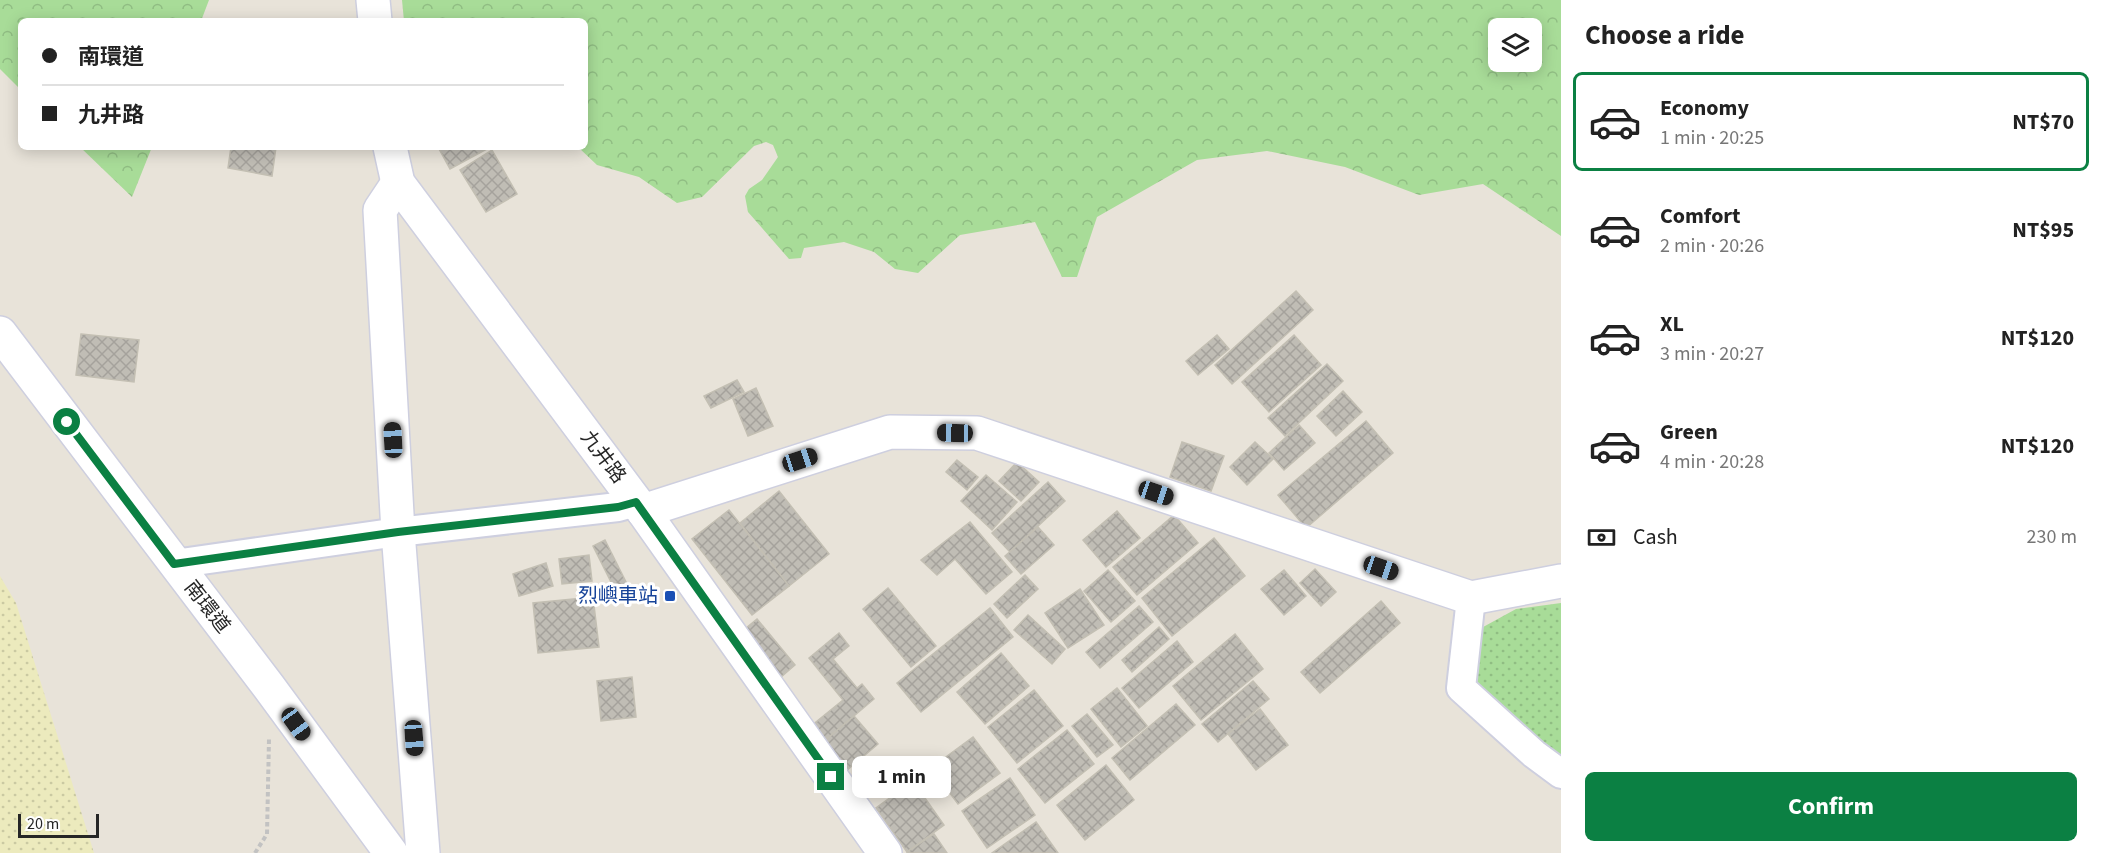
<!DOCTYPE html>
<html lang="en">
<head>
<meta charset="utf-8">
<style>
  :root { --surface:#fff; --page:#f2f2f2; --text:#222; --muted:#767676; --line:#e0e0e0; --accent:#0b8043 }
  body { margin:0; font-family:"Source Sans 3","Noto Sans TC",sans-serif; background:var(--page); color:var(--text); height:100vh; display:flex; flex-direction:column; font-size:22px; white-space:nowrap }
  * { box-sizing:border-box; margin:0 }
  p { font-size:20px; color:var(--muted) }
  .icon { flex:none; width:33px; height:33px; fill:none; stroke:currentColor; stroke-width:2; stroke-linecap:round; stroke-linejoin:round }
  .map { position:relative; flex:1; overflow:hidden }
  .details { display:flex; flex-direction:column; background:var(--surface); width:540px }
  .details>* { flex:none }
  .banner { position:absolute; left:18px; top:18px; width:570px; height:132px; border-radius:9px; box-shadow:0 3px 15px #0003; display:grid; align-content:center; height:132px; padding:0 24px; background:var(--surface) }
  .tools { position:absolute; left:1488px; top:18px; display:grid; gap:12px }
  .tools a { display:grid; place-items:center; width:54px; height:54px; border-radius:9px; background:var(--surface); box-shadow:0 3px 15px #0003; font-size:30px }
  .scale { position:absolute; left:18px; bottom:15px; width:81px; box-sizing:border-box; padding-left:6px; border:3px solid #262626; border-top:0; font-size:16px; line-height:21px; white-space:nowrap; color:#262626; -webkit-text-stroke:4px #fff; paint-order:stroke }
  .end { position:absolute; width:27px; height:27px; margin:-14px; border:8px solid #0b8043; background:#fff; box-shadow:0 0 0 3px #fff }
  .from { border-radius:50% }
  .bubble { position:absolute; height:42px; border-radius:9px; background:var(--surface); box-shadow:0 3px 15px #0003; font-size:20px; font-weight:700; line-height:42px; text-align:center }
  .car { position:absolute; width:18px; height:36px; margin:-18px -9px; border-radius:8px; box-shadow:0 0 4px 2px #0007; background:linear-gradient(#222 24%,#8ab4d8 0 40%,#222 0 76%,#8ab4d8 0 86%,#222 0) }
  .banner b { display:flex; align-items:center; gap:21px; height:57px; font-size:22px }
  .banner b+b { border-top:2px solid var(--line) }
  .banner i { width:15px; height:15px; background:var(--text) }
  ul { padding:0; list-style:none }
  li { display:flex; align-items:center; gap:18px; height:99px; margin:0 12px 9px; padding:0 12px; border:3px solid transparent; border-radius:9px }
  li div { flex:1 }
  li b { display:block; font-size:22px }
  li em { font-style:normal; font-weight:700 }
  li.selected { border-color:var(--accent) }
  li>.icon { width:54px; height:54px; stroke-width:1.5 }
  h2 { padding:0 24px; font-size:27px; line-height:72px }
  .pay { display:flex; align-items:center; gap:15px; height:66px; padding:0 24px; font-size:22px }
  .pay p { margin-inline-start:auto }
  .cta { display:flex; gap:12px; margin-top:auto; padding:12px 24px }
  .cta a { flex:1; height:69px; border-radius:9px; background:var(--accent); color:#fff; font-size:24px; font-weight:700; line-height:69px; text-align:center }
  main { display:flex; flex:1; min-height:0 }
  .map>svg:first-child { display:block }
  .forest { fill:url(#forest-crowns); fill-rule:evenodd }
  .sand { fill:url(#sand-dots) }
  .park { fill:url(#park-dots) }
  .building { fill:url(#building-cross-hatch); stroke:#c3bfb3; stroke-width:1.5 }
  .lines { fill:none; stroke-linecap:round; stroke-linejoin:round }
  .minor-casing { stroke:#cecfdf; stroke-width:32 }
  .tertiary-casing { stroke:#cecfdf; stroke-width:36 }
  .secondary-casing { stroke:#cecfdf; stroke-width:36 }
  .path { stroke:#c2c2c2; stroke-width:4; stroke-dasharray:4.5 3; stroke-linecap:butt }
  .minor { stroke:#fff; stroke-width:28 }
  .tertiary { stroke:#fff; stroke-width:33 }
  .secondary { stroke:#fff; stroke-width:33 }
  .route { stroke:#0b8043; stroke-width:8 }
  .transit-dot { fill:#1a4fb4; stroke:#fff; stroke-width:2 }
  .labels { text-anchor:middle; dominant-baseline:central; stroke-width:6; stroke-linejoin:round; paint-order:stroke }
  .street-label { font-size:20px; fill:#262626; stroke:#fff }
  .transit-label { font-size:20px; fill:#164399; stroke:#fff; text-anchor:end }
</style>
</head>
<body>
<main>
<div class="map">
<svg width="1561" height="853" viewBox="0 0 1561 853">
  <defs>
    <pattern id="forest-crowns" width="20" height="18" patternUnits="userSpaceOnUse" patternTransform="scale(1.5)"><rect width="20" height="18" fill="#a8dc98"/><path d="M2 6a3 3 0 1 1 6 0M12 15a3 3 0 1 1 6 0" fill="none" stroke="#90bd83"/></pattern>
    <pattern id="sand-dots" width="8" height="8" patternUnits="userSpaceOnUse" patternTransform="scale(1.5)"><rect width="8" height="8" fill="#eceabd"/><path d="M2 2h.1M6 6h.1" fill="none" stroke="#cac9a2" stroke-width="1.8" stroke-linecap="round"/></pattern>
    <pattern id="park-dots" width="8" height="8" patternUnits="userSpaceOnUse" patternTransform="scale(1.5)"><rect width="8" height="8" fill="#a8dc98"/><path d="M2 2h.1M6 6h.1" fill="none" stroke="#90bd83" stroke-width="1.8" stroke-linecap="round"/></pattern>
    <pattern id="building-cross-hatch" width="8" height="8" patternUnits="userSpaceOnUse" patternTransform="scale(1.5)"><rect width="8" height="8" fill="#c0bdb5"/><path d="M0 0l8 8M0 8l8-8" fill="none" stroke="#a5a29c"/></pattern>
  </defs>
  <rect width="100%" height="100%" fill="#e8e3d9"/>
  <!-- forest -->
  <g class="forest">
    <polygon points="0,0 209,0 201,21 21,21 21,90 0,69"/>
    <path d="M402 0H1561V236L1483 184 1419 195 1345 167 1267 151 1197 160 1097 217 1077 277H1062L1035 222 960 235 918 273 895 269 874 252 844 242 804 248 801 258 789 259 748 212 745 196 749 189 762 180 778 157 773 145 766 142 754 146 702 197 677 203 639 177 597 165 578 147H585V21H404ZM1532 28V62H1498V28Z"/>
    <polygon points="80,147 152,147 132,197"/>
  </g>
  <!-- sand -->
  <polygon class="sand" points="0,576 16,603 94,853 0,853"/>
  <!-- park -->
  <polygon class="park" points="1561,603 1561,777 1464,674 1474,632 1516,609"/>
  <!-- building -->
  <g class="building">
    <polygon points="231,147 276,147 272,176 228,168"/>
    <polygon points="438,147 486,147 487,149 450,169"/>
    <polygon points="492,150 517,194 486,212 460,170"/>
    <polygon points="1296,291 1313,310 1232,384 1215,365"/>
    <polygon points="81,334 139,340 134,382 76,375"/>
    <polygon points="1217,335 1229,349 1198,375 1186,361"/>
    <polygon points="1294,335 1321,365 1269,412 1242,382"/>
    <polygon points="1327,364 1343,381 1285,436 1268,418"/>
    <polygon points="737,380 744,392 711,408 704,396"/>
    <polygon points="756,388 773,426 748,436 733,399"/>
    <polygon points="1343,391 1362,412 1336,436 1317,416"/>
    <polygon points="1366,421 1393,453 1306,528 1278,495"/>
    <polygon points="1299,425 1315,443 1284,470 1269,453"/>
    <polygon points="1182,442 1224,456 1211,491 1170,477"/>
    <polygon points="1255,442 1273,459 1247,485 1230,467"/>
    <polygon points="957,460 978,477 967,490 946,472"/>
    <polygon points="1017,462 1039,482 1021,501 999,481"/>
    <polygon points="986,475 1017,502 992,530 961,501"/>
    <polygon points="1048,482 1065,501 1010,552 992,533"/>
    <polygon points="779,491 829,554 789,586 740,523"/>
    <polygon points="729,510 789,586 752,615 692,539"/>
    <polygon points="1117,511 1140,538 1106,567 1083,540"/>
    <polygon points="1174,515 1198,543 1137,595 1113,567"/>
    <polygon points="970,522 1012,572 986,594 955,559 937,575 921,560"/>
    <polygon points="1038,527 1054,545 1021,574 1005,556"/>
    <polygon points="1214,538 1245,576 1172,636 1142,598"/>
    <polygon points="605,540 629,588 617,594 593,546"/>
    <polygon points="589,555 592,581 562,584 559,559"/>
    <polygon points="546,563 553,586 519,596 513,574"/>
    <polygon points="1315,569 1336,592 1321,606 1300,583"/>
    <polygon points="1108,570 1135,601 1111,622 1084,591"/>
    <polygon points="1284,570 1306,596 1284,615 1261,589"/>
    <polygon points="1025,575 1038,589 1007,618 994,604"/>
    <polygon points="888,588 936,646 911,667 863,609"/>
    <polygon points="1080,589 1104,625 1068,648 1045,613"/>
    <polygon points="593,597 599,647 538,653 533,603"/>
    <polygon points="1381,601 1400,623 1320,693 1301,672"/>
    <polygon points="1139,606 1153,622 1100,668 1086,652"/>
    <polygon points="990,608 1013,637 921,712 897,683"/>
    <polygon points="1028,615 1065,649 1052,664 1014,630"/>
    <polygon points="757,619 795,665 773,684 735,637"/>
    <polygon points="1159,627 1169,639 1132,672 1122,660"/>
    <polygon points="839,633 849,646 833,659 857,688 862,684 874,699 822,743 810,727 843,700 809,658"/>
    <polygon points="1235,634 1263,669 1201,720 1173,686"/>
    <polygon points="1177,641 1193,662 1139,708 1122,688"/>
    <polygon points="1001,653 1029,686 985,724 957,692"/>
    <polygon points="632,677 636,717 601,721 597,681"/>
    <polygon points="1253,681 1269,699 1218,742 1202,724"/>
    <polygon points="1117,688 1147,726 1121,747 1091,709"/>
    <polygon points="1034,690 1063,726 1017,763 988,727"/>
    <polygon points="1176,704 1195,725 1130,780 1112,758"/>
    <polygon points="1260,709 1288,745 1256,770 1228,734"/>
    <polygon points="1087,714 1113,745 1097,757 1072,726"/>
    <polygon points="854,716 878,744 846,771 822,743"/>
    <polygon points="1067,730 1094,764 1045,803 1018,769"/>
    <polygon points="973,737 1000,773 958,804 931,768"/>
    <polygon points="1106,765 1134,800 1085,840 1057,805"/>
    <polygon points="1010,778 1035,815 987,848 962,811"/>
    <polygon points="913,781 944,825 907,852 876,808"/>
    <polygon points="1036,822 1058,853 992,853"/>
    <polygon points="934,834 947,853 908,853 907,852"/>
  </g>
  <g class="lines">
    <!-- minor casing -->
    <g class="minor-casing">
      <g id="minor">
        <polyline points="174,564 398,532 618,507 636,502"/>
        <polyline points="1471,598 1461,688 1534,754 1561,774"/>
      </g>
    </g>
    <!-- tertiary casing -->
    <g class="tertiary-casing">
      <g id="tertiary">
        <polyline points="398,183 380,210 398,532 423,853"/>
        <polyline points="0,333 269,687 391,853"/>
        <polyline points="643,511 890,432 977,433 1471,598 1561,581"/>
      </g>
    </g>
    <!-- secondary casing -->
    <g class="secondary-casing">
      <g id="secondary">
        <polyline points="373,0 375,21"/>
        <polyline points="390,147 398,183 643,511 885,853"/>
      </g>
    </g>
    <!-- path -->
    <polyline class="path" points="255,853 267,834 269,739"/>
    <!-- minor -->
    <use href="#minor" class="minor"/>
    <!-- tertiary -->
    <use href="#tertiary" class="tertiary"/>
    <!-- secondary -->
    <use href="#secondary" class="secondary"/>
  </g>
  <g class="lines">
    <!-- route -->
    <polyline class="route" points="67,422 174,564 398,532 618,507 636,502 831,777"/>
  </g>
  <!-- markers -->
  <rect class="transit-dot" x="664" y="590" width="12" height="12" rx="3"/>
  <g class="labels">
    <!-- street labels -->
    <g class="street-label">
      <text transform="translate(603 457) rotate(53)">九井路</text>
      <text transform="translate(207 607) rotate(52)">南環道</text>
    </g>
    <!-- transit labels -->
    <g class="transit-label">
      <text x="658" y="596">烈嶼車站</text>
    </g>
  </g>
</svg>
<div class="tools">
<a><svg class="icon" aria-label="layers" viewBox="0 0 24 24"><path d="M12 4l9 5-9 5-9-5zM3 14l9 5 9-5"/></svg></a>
</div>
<div class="scale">20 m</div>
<i class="end from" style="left:67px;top:422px"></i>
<i class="end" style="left:831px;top:777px"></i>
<div class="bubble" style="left:852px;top:756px;width:99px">1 min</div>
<i class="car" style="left:955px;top:433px;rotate:271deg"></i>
<i class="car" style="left:393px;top:440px;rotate:357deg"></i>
<i class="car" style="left:800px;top:460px;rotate:72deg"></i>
<i class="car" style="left:1156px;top:493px;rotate:109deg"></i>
<i class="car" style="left:1381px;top:568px;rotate:109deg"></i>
<i class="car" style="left:296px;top:724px;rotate:144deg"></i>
<i class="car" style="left:414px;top:738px;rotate:176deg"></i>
<div class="banner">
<b><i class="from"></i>南環道</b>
<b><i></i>九井路</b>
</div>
</div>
<section class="details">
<h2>Choose a ride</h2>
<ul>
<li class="selected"><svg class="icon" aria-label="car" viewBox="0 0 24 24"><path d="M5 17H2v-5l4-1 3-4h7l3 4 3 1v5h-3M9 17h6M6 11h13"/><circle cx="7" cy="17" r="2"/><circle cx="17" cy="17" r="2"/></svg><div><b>Economy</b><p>1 min · 20:25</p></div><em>NT$70</em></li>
<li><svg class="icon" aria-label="car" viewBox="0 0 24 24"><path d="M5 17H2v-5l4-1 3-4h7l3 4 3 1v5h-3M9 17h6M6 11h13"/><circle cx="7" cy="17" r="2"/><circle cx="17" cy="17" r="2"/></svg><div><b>Comfort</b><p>2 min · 20:26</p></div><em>NT$95</em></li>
<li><svg class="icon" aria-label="car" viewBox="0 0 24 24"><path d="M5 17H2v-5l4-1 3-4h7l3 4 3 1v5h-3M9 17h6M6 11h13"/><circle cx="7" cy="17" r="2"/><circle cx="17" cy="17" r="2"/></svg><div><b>XL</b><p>3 min · 20:27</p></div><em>NT$120</em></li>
<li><svg class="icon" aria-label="car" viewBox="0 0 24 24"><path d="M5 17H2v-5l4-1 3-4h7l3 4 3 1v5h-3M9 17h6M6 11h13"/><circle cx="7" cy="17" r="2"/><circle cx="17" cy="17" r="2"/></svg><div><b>Green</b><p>4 min · 20:28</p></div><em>NT$120</em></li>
</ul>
<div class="pay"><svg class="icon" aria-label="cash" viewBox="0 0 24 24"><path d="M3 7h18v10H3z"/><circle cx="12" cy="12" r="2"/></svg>Cash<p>230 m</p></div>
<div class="cta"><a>Confirm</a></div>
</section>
</main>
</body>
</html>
